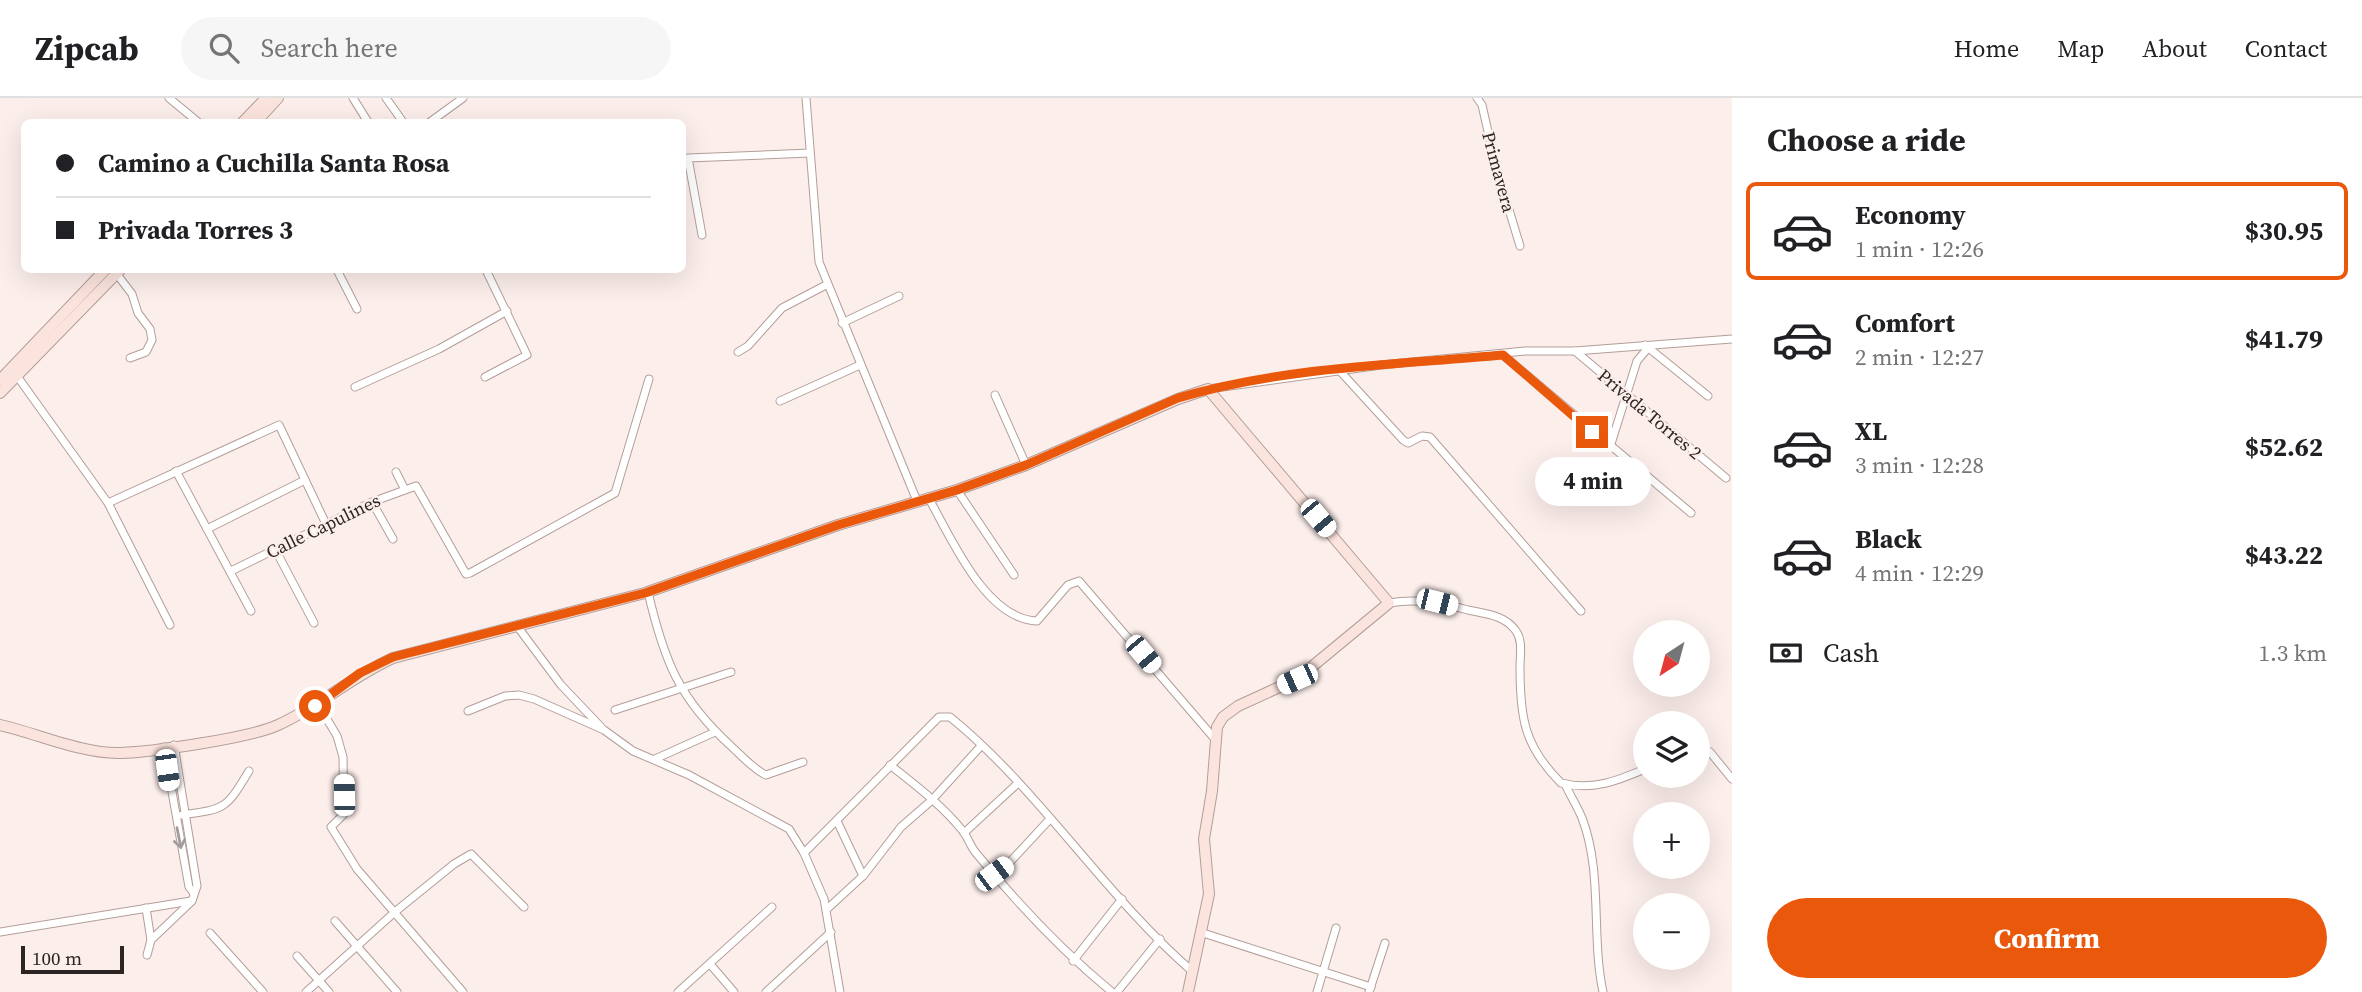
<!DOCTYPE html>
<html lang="en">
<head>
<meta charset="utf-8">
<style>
  :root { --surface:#fff; --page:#f6f6f6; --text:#202124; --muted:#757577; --line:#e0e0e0; --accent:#ea580c }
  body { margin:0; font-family:"Source Serif 4",serif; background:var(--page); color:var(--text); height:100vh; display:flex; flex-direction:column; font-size:26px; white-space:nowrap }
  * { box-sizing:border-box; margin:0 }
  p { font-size:23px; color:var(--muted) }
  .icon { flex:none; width:38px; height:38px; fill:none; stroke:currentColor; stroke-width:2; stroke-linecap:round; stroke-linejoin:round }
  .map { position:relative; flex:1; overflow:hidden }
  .details { display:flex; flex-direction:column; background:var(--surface); width:630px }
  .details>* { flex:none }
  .banner { position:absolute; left:21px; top:21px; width:665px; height:154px; border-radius:10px; box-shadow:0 7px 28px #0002; display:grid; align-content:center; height:154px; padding:0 35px; background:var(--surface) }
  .needle { width:46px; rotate:216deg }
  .buttons { position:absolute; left:1633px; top:522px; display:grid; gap:14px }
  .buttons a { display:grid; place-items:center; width:77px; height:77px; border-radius:50%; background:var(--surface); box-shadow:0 7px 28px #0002; font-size:35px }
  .scale { position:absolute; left:21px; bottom:18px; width:103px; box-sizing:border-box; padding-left:7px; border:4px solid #2d2523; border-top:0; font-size:19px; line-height:24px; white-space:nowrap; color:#2d2523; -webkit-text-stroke:5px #fceeeb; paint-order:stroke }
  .end { position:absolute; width:32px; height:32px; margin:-16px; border:9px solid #ea580c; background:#fff; box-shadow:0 0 0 4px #fff }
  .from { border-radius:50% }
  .bubble { position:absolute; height:49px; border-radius:24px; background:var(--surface); box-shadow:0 7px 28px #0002; font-size:23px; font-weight:700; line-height:49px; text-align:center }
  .car { position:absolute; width:21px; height:42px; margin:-21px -10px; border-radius:9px; box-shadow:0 0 5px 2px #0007; background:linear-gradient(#fff 24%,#345 0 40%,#fff 0 76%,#345 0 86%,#fff 0) }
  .banner b { display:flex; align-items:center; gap:24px; height:66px; font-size:26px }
  .banner b+b { border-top:2px solid var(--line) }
  .banner i { width:18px; height:18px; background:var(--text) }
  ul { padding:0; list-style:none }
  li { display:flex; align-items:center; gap:21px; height:98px; margin:0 14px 10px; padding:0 21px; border:4px solid transparent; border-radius:10px }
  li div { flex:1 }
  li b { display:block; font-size:26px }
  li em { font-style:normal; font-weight:700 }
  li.selected { border-color:var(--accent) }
  li>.icon { width:63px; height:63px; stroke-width:1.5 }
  h2 { padding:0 35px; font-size:32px; line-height:84px }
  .pay { display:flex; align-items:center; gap:18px; height:77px; padding:0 35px; font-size:26px }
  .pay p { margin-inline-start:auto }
  .action { display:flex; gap:14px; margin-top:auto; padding:14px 35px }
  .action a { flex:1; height:80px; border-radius:42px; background:var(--accent); color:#fff; font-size:28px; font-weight:700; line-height:80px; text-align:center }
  header { display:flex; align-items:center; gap:42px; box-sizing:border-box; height:98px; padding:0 35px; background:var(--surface); border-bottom:2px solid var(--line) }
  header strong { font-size:33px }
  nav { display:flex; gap:38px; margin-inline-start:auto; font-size:24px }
  .search { width:490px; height:63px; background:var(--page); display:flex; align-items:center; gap:18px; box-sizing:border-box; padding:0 24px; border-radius:38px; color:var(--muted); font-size:26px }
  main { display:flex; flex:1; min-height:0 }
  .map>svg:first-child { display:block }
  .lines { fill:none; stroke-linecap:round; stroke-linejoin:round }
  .street-casing { stroke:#b39e99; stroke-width:9 }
  .secondary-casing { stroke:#b39e99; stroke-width:12 }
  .street { stroke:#fff; stroke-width:7 }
  .secondary { stroke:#fce4de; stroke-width:10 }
  .oneway { stroke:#a09d9c }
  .route { stroke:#ea580c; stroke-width:9 }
  .labels { text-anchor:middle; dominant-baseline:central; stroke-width:5; stroke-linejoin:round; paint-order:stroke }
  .street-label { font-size:18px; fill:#2d2523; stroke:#fceeeb }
</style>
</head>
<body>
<header>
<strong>Zipcab</strong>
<div class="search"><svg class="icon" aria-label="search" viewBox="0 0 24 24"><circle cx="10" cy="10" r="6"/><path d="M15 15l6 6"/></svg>Search here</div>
<nav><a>Home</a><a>Map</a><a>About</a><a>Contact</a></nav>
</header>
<main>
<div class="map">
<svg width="1732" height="894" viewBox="0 0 1732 894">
  <rect width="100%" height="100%" fill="#fceeeb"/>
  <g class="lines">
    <!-- street casing -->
    <g class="street-casing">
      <g id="street">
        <polyline points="169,0 198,24"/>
        <polyline points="353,0 368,24"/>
        <polyline points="386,0 403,24"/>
        <polyline points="806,0 819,164 917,403"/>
        <polyline points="1477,0 1482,7 1496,69 1520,148"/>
        <polyline points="430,24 463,0"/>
        <polyline points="702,137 688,60 810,55"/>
        <polyline points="337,172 357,211"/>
        <polyline points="116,175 132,196 138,215 150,231 152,242 146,254 130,260"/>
        <polyline points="842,225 899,198"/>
        <polyline points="1645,247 1708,298"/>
        <polyline points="1575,253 1726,380"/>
        <polyline points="738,254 748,248 782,210 826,187"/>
        <polyline points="1503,257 1691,415"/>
        <polyline points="1339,272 1403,342 1408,345 1422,338 1430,339 1581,513"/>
        <polyline points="17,278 108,405 170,527"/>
        <polyline points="485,279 527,257 486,172"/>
        <polyline points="355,289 439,251 507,213"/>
        <polyline points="1208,291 1381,267 1525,253 1575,253 1732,241"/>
        <polyline points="995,297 1026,367"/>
        <polyline points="780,303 860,267"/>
        <polyline points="1610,349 1637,263 1648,250"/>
        <polyline points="176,373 251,513"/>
        <polyline points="396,374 404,390"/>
        <polyline points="957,392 1014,477"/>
        <path d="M928 399C951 439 985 521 1037 523L1068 487 1079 483 1214 640"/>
        <polyline points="372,404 393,441"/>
        <polyline points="108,405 279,327 326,426"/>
        <polyline points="207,431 305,382"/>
        <polyline points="275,451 314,525"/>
        <polyline points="231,473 372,404 416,388 466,476 470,475 615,395 649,281"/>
        <path d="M648 494C664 563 679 601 732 649 743 659 753 671 766 677L803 664"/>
        <path d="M1389 505C1418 500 1441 505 1468 512 1486 516 1505 517 1516 533 1523 543 1520 557 1520 569 1520 620 1524 648 1561 685 1593 693 1616 683 1645 671"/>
        <polyline points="517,528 561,587 601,629"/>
        <polyline points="318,606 337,638 343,659 344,716 331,729 357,771 463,894"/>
        <polyline points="615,612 731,574"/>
        <polyline points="468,613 505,598 519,597 534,601 604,632 633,653 689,677 789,731 804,755 824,801 840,894"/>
        <polyline points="164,649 189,789 193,794"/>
        <polyline points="1698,651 1710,654 1732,681"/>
        <polyline points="655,661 715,634"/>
        <path d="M890 667C915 687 942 707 962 732 968 739 970 748 976 755 1017 805 1062 853 1112 894"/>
        <path d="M1565 686C1570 697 1577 708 1582 720 1603 774 1591 838 1603 894"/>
        <path d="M182 717C226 711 226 711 249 673"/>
        <polyline points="837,723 863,778"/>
        <polyline points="964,735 1017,686"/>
        <path d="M804 755 939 619H950C1038 690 1106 799 1193 874"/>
        <polyline points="994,776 1010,764 1049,722"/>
        <polyline points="146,810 151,842 147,857"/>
        <polyline points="827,811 863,778 901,729 932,702 980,649"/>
        <polyline points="335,823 397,894"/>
        <polyline points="0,834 191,803"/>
        <polyline points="210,835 263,894"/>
        <polyline points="1203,835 1371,889"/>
        <polyline points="151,842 192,803 197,788 174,647"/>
        <polyline points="297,858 329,894"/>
        <polyline points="1073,863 1122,801"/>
        <polyline points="710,866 734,894"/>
        <polyline points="306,894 396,813 454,766 471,756 524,809"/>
        <polyline points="678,894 772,809"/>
        <polyline points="766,894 831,834"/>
        <polyline points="1117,894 1160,841"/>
        <polyline points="1317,894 1336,830"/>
        <polyline points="1369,894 1385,845"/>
      </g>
    </g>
    <!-- secondary casing -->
    <g class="secondary-casing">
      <g id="secondary">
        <polyline points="243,24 266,0"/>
        <polyline points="256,24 278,0"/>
        <polyline points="0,282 105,172"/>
        <polyline points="0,295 120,172"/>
        <path d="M0 627C36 635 83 656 120 655 152 654 250 640 278 627 320 608 351 579 393 560L645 495 838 427 957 392 1026 367 1178 301 1208 291 1389 505 1297 581 1238 608 1223 619 1217 629 1212 693 1204 741 1209 796 1188 894"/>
      </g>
    </g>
    <!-- street -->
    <use href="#street" class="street"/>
    <!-- secondary -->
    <use href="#secondary" class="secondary"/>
  </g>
  <!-- one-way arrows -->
  <defs><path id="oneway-shaft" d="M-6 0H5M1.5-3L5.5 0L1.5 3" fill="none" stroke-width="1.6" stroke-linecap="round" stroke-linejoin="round" transform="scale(1.75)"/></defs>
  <use class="oneway" href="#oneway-shaft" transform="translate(179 740) rotate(79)"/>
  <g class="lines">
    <!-- route -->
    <path class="route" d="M315 608 360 575 393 559 645 495 838 427 957 392 1026 367 1178 300C1282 269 1395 267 1503 257L1592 334"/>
  </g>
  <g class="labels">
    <!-- street labels -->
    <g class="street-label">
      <text transform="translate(1499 74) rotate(75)">Primavera</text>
      <text transform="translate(1650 316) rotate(40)">Privada Torres 2</text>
      <text transform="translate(323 428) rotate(-26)">Calle Capulines</text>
    </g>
  </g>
</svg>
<div class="buttons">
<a><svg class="needle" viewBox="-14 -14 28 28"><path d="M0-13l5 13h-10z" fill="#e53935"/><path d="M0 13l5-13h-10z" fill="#757577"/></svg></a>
<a><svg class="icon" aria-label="layers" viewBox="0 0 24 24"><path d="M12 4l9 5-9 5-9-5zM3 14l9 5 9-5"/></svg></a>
<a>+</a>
<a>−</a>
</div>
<div class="scale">100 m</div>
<i class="end from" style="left:315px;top:608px"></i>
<i class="end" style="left:1592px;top:334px"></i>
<div class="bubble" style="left:1535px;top:359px;width:116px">4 min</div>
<i class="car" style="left:1318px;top:420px;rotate:140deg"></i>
<i class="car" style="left:1437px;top:504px;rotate:104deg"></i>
<i class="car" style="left:1143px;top:556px;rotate:140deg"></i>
<i class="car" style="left:1297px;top:581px;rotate:246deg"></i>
<i class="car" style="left:167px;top:672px;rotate:172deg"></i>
<i class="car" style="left:344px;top:697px;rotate:359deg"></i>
<i class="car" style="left:994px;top:776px;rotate:53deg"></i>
<div class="banner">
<b><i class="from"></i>Camino a Cuchilla Santa Rosa</b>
<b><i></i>Privada Torres 3</b>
</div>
</div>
<section class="details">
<h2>Choose a ride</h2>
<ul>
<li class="selected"><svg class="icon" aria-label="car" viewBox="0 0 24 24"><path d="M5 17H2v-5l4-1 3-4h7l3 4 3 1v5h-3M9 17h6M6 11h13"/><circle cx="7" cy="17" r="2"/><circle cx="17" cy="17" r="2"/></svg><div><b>Economy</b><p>1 min · 12:26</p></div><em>$30.95</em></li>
<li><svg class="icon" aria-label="car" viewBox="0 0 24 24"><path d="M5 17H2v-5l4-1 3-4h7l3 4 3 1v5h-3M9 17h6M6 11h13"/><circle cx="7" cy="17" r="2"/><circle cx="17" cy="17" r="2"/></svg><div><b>Comfort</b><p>2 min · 12:27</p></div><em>$41.79</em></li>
<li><svg class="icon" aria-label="car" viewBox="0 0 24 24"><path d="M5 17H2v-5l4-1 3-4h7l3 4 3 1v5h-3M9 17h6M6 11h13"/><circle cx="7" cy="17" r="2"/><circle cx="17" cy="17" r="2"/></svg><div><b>XL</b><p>3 min · 12:28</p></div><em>$52.62</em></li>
<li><svg class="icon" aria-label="car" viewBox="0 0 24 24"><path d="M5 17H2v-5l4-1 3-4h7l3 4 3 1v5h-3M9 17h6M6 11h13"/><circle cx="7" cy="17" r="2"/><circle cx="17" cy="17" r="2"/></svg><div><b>Black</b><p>4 min · 12:29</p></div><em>$43.22</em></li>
</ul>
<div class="pay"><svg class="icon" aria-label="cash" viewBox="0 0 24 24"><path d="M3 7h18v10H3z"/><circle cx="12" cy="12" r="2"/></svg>Cash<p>1.3 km</p></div>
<div class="action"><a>Confirm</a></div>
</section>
</main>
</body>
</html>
